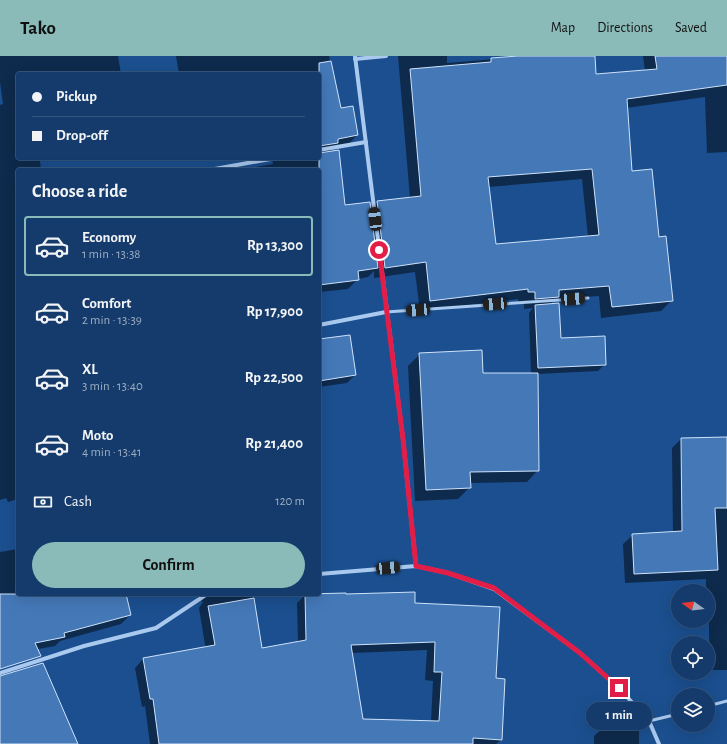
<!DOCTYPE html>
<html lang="en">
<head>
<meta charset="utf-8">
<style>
  :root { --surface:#143b6b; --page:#1d4271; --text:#f1f3f6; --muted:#9dadc1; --line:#33557e; --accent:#8bbbb9 }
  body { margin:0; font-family:"Alegreya Sans",sans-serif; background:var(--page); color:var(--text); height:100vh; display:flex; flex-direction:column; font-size:15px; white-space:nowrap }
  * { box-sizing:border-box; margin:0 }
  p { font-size:13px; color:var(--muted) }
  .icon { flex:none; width:22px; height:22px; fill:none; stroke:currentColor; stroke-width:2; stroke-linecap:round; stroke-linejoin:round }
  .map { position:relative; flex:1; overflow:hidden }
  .side { position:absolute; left:16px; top:112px; width:305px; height:428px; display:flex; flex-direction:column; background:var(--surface); border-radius:4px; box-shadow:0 4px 16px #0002,0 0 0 1px var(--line) }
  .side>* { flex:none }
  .banner { position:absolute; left:16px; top:16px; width:305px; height:88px; border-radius:4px; box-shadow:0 4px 16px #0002,0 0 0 1px var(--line); display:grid; align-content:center; height:88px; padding:0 16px; background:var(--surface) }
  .needle { width:26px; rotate:284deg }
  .controls { position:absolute; left:671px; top:528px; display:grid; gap:8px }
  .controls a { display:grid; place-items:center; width:44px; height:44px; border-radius:50%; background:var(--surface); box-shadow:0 4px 16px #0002,0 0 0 1px var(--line); font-size:20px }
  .end { position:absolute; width:18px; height:18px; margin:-9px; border:5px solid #e11d48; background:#fff; box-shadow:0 0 0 2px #fff }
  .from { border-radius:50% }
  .bubble { position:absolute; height:28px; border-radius:14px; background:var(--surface); box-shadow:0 4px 16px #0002,0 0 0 1px var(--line); font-size:13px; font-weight:600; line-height:28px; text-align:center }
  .car { position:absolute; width:12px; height:24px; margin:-12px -6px; border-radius:5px; box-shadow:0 0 3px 1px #0007; background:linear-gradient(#222 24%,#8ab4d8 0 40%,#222 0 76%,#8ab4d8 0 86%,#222 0) }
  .banner b { display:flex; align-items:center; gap:14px; height:38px; font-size:15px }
  .banner b+b { border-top:1px solid var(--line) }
  .banner i { width:10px; height:10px; background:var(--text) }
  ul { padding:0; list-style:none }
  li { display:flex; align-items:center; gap:12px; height:60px; margin:0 8px 6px; padding:0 8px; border:2px solid transparent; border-radius:4px }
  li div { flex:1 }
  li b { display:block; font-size:15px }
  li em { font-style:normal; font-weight:600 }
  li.active { border-color:var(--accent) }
  li>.icon { width:36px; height:36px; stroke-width:1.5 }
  h2 { padding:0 16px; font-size:18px; line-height:48px }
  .pay { display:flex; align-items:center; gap:10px; height:44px; padding:0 16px; font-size:15px }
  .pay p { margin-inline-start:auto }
  .action { display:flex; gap:8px; margin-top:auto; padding:8px 16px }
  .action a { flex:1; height:46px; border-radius:24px; background:var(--accent); color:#111; font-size:16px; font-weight:600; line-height:46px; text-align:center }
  header { display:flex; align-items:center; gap:24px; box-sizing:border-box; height:56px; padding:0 20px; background:var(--accent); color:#111 }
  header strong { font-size:19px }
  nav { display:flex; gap:22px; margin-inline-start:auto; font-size:14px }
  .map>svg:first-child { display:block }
  .shadow { fill:#0007; fill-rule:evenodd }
  .building { fill:#4478b7; stroke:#cfe3fa; fill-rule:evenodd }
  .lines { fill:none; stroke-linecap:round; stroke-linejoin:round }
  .service { stroke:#a9c9ee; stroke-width:3 }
  .minor { stroke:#a9c9ee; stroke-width:4 }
  .route { stroke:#e11d48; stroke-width:5 }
</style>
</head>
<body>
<header>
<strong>Tako</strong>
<nav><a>Map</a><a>Directions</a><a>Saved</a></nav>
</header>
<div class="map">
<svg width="727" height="688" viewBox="0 0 727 688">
  <rect width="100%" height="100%" fill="#1b4f8f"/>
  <!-- shadow -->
  <g class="shadow">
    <polygon points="0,0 118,0 121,18 18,18 18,102 68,102 40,105 41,114 18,114 18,443 8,446 6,442 0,444 0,49 3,48 0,26"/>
    <path d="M176 0H329L340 53 357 79 348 89 333 92 327 97 344 151 370 154 377 146 410 142 398 0H447V7L531 0H594L596 19 645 15 643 0H727V96L707 97 705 41 626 52 632 116 658 182 672 244 661 255 601 262 599 240 555 243 550 249 560 283 605 308 598 315 537 318 538 414 527 426 470 427V431L458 443 415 445 408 310 420 298 482 318H531L529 257 533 252 524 253V246H518V243L420 255 415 216 374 222V215L368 221 358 223 348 233 319 236V114H237L273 108 272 102H319V18H179ZM582 123 588 181 495 189 488 131Z"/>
    <polygon points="319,284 355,319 347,327 319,331"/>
    <polygon points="727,382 727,614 710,614 708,535 706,535 706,523 625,527 623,488 633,479 673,476 672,392 681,383"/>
    <polygon points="18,493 18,538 125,538 130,559 121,568 60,585 55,590 0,600 0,496"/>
    <polygon points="197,538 252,538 255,555 267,688 150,688 145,650 142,651 135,612 143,603 206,595 199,552 203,546 200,543 197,543"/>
    <path d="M306 538 345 539 414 548 495 623 501 684 496 688H306L298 588 297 547ZM427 594 425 624 433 625 431 665 362 664 352 597Z"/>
    <polygon points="603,672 639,672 639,688 594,688 594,680"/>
  </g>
  <!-- building -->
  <g class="building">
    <path d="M518 0H595L596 18 657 13 655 0H727V29L627 43 632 115 652 113 659 181 666 180 673 245 612 251 609 230 559 234V241L535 243V236H528V233L430 245 426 206 385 212 377 145 421 140 410 13 491 6V2ZM592 113 599 179 496 188 488 121Z"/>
    <polygon points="331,5 341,52 353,50 358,79 338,83 338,87 319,90 319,7"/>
    <polygon points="339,94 345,149 370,146 378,212 358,215 359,224 319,229 319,97"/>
    <polygon points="559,247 561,282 605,280 606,309 538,312 535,249"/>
    <polygon points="350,279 356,319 319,325 319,283"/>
    <polygon points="482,294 483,317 538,317 539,415 470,416 471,432 426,434 419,297"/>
    <polygon points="727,381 727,452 715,452 718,514 634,518 632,478 682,475 681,382"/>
    <path d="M415 536V547L500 551 496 622 505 623 502 684 473 682V688H159L153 643H150L143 602 215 589 208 550 254 542 262 592 306 584 305 538 346 537V538ZM435 586 434 616H442L439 665 363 663 351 589Z"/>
    <polygon points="0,538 126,538 131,559 64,577 65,581 35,587 41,600 0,613"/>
    <polygon points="43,607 78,688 0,688 0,620"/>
  </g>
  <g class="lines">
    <!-- service -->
    <g class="service">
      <polyline points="386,256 588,242"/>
      <polyline points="708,650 727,645"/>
      <polyline points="649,665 678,658"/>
    </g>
    <!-- minor -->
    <g class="minor">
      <polyline points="355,0 403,383 416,510"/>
      <polyline points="355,3 386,0"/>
      <polyline points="319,94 366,86"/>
      <polyline points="209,114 276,102"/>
      <polyline points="319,269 386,256"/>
      <polyline points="319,518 416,510 448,517 494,533 580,597 619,632 649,665 659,688"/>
      <polyline points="0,617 84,590 156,572 207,538"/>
    </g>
  </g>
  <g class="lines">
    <!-- route -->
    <polyline class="route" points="379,194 403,383 416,510 448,517 494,532 580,597 619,632"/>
  </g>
</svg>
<div class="controls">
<a><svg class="needle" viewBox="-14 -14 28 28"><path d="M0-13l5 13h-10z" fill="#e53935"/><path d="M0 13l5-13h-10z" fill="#9dadc1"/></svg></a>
<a><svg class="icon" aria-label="locate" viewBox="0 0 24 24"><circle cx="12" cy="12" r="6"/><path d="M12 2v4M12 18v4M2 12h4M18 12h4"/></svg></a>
<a><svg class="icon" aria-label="layers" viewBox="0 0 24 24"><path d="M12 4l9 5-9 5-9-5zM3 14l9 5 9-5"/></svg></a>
</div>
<i class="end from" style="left:379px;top:194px"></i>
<i class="end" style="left:619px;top:632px"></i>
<div class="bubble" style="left:586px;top:646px;width:66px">1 min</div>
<i class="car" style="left:375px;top:163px;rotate:353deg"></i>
<i class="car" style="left:573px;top:243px;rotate:86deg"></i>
<i class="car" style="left:495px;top:248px;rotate:266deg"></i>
<i class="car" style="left:418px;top:254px;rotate:266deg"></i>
<i class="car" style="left:388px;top:512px;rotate:85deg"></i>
<div class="banner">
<b><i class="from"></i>Pickup</b>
<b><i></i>Drop-off</b>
</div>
<section class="side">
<h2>Choose a ride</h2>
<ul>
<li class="active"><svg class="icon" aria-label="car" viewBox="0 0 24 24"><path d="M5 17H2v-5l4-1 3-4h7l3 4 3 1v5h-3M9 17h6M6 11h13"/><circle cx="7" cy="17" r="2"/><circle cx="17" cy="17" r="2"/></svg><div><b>Economy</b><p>1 min · 13:38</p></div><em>Rp 13,300</em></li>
<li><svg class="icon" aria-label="car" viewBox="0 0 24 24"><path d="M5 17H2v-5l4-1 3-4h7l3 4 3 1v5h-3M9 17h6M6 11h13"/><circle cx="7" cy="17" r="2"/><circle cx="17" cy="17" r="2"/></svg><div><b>Comfort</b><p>2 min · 13:39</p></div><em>Rp 17,900</em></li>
<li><svg class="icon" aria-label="car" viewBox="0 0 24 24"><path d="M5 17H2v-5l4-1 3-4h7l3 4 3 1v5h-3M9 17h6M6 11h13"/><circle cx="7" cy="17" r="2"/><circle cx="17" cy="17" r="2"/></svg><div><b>XL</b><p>3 min · 13:40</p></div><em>Rp 22,500</em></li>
<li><svg class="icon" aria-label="car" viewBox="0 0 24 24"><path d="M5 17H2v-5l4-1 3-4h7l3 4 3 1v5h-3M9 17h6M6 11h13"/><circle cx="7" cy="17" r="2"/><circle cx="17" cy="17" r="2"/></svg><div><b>Moto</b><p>4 min · 13:41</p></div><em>Rp 21,400</em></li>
</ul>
<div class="pay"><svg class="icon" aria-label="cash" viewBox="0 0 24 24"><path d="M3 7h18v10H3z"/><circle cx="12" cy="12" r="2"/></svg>Cash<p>120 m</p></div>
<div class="action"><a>Confirm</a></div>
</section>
</div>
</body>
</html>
